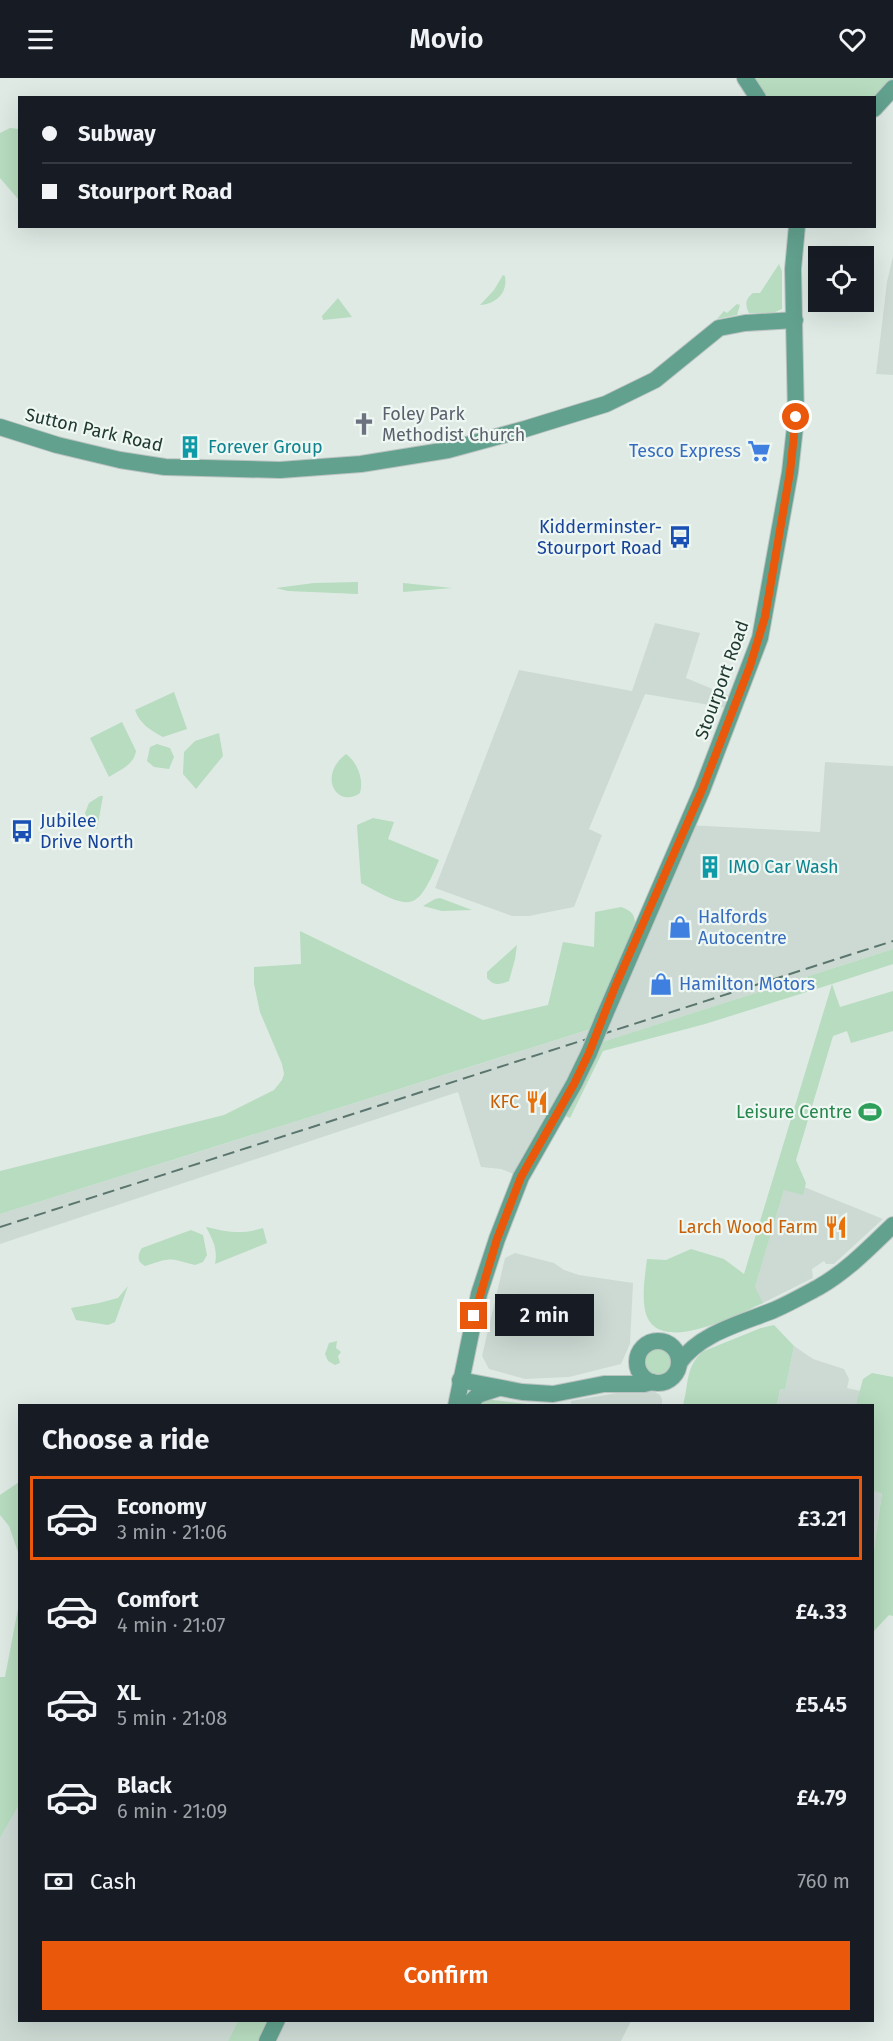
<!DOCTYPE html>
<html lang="en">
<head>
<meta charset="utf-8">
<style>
  :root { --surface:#171b24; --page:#20242c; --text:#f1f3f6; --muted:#9ea1a6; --line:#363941; --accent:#ea580c }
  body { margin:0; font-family:"Fira Sans",sans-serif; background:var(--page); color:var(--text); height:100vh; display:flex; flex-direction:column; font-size:22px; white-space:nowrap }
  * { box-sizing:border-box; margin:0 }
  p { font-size:20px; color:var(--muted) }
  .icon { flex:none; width:33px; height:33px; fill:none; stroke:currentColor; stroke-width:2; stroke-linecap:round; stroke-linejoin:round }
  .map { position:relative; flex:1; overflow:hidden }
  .panel { position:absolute; left:18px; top:1326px; width:856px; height:618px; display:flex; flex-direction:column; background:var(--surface); border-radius:0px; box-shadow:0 6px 24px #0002 }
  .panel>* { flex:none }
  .top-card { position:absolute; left:18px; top:18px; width:858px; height:132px; border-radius:0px; box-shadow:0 6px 24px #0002; display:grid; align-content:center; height:132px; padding:0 24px; background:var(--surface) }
  .tools { position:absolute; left:808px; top:168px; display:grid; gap:12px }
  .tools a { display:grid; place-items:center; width:66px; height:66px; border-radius:0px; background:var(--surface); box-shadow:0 6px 24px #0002; font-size:30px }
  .end { position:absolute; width:27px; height:27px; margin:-14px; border:8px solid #ea580c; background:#fff; box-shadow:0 0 0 3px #fff }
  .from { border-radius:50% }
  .bubble { position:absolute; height:42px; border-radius:0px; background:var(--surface); box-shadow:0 6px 24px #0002; font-size:20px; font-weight:600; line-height:42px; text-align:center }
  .top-card b { display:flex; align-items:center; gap:21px; height:57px; font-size:22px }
  .top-card b+b { border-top:2px solid var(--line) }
  .top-card i { width:15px; height:15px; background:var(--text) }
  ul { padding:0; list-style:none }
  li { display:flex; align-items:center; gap:18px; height:84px; margin:0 12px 9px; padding:0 12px; border:3px solid transparent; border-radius:0px }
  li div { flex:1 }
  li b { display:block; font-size:22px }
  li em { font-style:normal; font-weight:600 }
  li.current { border-color:var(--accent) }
  li>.icon { width:54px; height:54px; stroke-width:1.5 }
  h2 { padding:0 24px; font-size:27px; line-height:72px }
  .pay { display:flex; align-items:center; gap:15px; height:66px; padding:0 24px; font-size:22px }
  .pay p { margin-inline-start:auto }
  .action { display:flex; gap:12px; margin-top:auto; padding:12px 24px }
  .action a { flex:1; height:69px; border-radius:0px; background:var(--accent); color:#fff; font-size:24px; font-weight:600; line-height:69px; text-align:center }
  header { display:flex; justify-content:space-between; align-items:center; height:78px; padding:0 24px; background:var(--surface); font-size:27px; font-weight:600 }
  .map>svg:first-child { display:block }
  .built { fill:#cddad4 }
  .green { fill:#b7dcbf }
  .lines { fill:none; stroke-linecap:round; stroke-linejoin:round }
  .major-casing { stroke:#bcc4c2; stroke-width:18 }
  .major { stroke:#62a18e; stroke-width:16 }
  .rail { stroke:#5a766e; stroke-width:2; stroke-dasharray:12 6; stroke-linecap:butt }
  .major-bridge-casing { stroke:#bcc4c2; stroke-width:18; stroke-linecap:butt }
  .major-bridge { stroke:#62a18e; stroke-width:16 }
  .route { stroke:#ea580c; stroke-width:8 }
  .labels { text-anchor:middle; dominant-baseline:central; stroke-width:4.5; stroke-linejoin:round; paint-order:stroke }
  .worship-label { font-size:18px; fill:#5b616d; stroke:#eff7f3; text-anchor:start }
  .street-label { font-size:18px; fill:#203a32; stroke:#eff7f3 }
  .culture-label { font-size:18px; fill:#0d838f; stroke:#eff7f3; text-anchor:start }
  .shop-label { font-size:18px; fill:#366cbe; stroke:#eff7f3; text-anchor:start }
  .transit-label { font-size:18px; fill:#164399; stroke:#eff7f3; text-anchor:end }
  .food-label { font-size:18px; fill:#c56008; stroke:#eff7f3; text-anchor:end }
  .leisure-label { font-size:18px; fill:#27864d; stroke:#eff7f3; text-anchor:end }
</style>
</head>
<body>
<header><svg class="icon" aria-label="menu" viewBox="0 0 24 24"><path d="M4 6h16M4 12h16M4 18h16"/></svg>Movio<svg class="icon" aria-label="heart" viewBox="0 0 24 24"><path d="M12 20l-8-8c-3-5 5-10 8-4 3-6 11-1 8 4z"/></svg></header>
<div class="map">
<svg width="893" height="1963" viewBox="0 0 893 1963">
  <rect width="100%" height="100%" fill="#dfeae5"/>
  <!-- built -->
  <g class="built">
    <polygon points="893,178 893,297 876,296 887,204"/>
    <polygon points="655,545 700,555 686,600 737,621 733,631 645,616 589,751 602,757 574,829 529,838 512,838 435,810 519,592 632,613"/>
    <polygon points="825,684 893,688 893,871 593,967 521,1099 501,1091 481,1089 458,1014 0,1166 0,1136 601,948 687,747 820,754"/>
    <polygon points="787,1102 883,1141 834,1186 826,1186 824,1183 812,1191 813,1200 761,1226 754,1212"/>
    <polygon points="515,1175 554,1185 564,1192 579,1197 633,1205 630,1266 621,1286 569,1299 525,1301 489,1291 482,1278 505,1180"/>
    <polygon points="794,1268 813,1281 844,1291 849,1301 847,1310 861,1313 856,1327 777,1328 780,1311 785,1312"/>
    <polygon points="622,1314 655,1314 660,1317 662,1321 662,1327 571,1328 571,1323"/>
    <polygon points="873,1413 882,1414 873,1478"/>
    <polygon points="19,1727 20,1942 238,1943 228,1963 0,1963 0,1760"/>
    <polygon points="277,1943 631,1943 621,1963 267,1963"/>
  </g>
  <!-- green -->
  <g class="green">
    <polygon points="751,0 893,0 893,2 874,20 764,19"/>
    <polygon points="10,50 19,51 19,122 0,100 0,55"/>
    <path d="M779 186 782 193V231L773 235H749C745 227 745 221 753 215H760Z"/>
    <path d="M503 197 505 198C508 215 496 226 480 227L494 212Z"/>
    <polygon points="338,220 352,239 323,242 322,238"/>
    <polygon points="737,226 740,227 737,237 717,241 724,233 727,235"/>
    <polygon points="358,504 358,516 288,513 276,510 314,505"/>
    <polygon points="403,505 452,510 403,514"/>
    <path d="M174 614 187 651 163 659C150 652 140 646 135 632Z"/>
    <path d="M122 644 136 673C134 687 120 692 109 699L90 660Z"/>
    <polygon points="219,655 223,678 196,711 183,696 184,674 195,663"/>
    <polygon points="157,666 170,670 174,679 169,691 154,689 147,683 150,669"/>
    <path d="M346 676C357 684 364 701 360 715 337 731 317 698 346 676Z"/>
    <polygon points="100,718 103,718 97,751 88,742 85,735 89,725"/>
    <path d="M373 740 394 744 388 761 439 782C416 837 410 831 361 805L357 747Z"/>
    <polygon points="440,820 472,832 442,833 423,828 435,821"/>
    <path d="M621 829C629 832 634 834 635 844L610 911 591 951 0 1136V1093L224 1037 274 1012 282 1002 284 996 282 986 260 934 254 906V889L301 886 300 853 483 942 548 927 563 864 594 869 595 834Z"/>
    <path d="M517 867 515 881 509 903C499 907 494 908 487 900V894Z"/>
    <path d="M893 871V886L832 906 840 929 893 913V953L851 965 847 953 833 958 796 1082 806 1105 803 1117 784 1112 755 1209 763 1225C738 1236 655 1281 645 1232 642 1216 645 1197 647 1181L666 1182 691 1171 724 1181 744 1196 832 906 705 946 603 973 570 1040 564 1037 599 965Z"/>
    <path d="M206 1149C229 1154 240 1157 263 1150L267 1165 215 1186C218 1172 213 1162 206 1149Z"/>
    <path d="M191 1152 203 1157 207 1177 203 1184 195 1187C168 1180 173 1179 145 1188 137 1184 137 1177 142 1170Z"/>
    <polygon points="128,1208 115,1244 108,1247 76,1242 71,1230 99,1225 118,1220"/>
    <path d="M774 1247 794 1268 785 1312 780 1311 777 1327H683C689 1307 685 1287 704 1273L761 1250Z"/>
    <polygon points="337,1263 336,1270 341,1274 338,1278 340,1285 335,1287 328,1283 325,1276 329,1265"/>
    <circle cx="658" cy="1284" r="15"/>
    <polygon points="872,1295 893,1299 893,1538 889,1537 873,1554 873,1478 882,1415 873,1413 873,1328 856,1327 863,1301"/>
    <polygon points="485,1321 535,1327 476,1328"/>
    <polygon points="19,1404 19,1477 9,1448 0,1437 0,1417"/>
    <polygon points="19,1525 19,1727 0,1760 0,1599 5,1599"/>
    <polygon points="238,1943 277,1943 267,1963 228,1963"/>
  </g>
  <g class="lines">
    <!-- major casing -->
    <g class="major-casing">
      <g id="major">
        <polyline points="745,0 758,20"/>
        <polyline points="874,31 893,10"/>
        <polyline points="0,349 57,367 120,382 165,389 280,392 361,386 448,372 525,351 606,326 655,302 719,250 745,245 795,242"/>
        <polyline points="603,941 702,712 760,560 790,394 796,340 793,191 797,148"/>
        <circle cx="658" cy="1284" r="21"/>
        <path d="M679 1285C700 1255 742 1245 774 1232 790 1225 804 1217 819 1209 847 1193 870 1169 893 1147"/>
        <polyline points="460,1302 522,1314 553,1316 604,1306 644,1306 652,1304"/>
        <polyline points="456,1328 479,1216 497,1161 521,1099 574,1006 589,975"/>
        <polyline points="467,1328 478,1317 499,1310"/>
        <polyline points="267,1963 277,1942"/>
      </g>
    </g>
    <!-- major -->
    <use href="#major" class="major"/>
    <!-- rail -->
    <polyline class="rail" points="0,1149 893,863"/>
    <!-- major-bridge casing -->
    <g class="major-bridge-casing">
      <polyline id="major-bridge" points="589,975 603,941"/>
    </g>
    <!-- major-bridge -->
    <use href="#major-bridge" class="major-bridge"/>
  </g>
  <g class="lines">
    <!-- route -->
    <polyline class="route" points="474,1238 497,1161 521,1099 574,1006 589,975 615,909 702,712 750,588 765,539 790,394 796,339"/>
  </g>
  <!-- icons -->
  <defs>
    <g id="church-bare" transform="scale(1.8)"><path d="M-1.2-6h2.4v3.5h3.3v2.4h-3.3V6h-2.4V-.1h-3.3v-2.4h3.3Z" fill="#6b7280" stroke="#eff7f3" stroke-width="2.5" paint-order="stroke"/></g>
    <g id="building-bare" transform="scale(1.8)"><path d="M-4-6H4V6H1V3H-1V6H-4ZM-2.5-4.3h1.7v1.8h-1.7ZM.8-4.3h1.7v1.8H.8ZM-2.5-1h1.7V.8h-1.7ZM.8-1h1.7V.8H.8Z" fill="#0f9aa8" stroke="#eff7f3" stroke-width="2.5" paint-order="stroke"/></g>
    <g id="supermarket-bare" transform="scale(1.8)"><path d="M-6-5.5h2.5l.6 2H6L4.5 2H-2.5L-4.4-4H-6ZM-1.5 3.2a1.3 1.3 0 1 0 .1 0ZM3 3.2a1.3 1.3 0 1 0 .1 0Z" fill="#3f7fe0" stroke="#eff7f3" stroke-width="2.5" paint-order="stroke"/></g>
    <g id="bus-bare" transform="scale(1.8)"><path d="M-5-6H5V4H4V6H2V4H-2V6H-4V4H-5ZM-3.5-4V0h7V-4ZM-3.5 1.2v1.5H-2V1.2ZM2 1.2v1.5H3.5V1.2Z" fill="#1a4fb4" stroke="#eff7f3" stroke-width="2.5" paint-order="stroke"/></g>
    <g id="shop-bare" transform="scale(1.8)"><path d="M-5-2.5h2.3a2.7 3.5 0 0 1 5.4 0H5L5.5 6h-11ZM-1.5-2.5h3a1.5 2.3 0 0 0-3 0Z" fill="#3f7fe0" stroke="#eff7f3" stroke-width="2.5" paint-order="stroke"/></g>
    <g id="restaurant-bare" transform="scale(1.8)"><path d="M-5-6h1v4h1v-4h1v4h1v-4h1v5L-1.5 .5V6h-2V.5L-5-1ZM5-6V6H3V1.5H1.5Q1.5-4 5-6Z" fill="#e8710a" stroke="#eff7f3" stroke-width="2.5" paint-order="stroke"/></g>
    <g id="stadium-bare" transform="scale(1.8)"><path d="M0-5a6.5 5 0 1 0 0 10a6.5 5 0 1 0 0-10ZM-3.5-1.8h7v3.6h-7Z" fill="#2e9e5b" stroke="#eff7f3" stroke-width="2.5" paint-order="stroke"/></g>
  </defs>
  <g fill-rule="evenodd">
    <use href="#church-bare" x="364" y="346"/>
    <use href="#building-bare" x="190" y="369"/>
    <use href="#supermarket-bare" x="759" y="373"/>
    <use href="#bus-bare" x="680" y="459"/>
    <use href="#bus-bare" x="22" y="753"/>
    <use href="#building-bare" x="710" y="789"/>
    <use href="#shop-bare" x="680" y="849"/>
    <use href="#shop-bare" x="661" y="906"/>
    <use href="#restaurant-bare" x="537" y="1024"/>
    <use href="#stadium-bare" x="870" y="1034"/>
    <use href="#restaurant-bare" x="836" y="1149"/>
  </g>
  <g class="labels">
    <!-- worship labels -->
    <g class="worship-label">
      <text x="382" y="336">Foley Park<tspan x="382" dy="21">Methodist Church</tspan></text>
    </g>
    <!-- street labels -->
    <g class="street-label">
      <text transform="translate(94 352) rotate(13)">Sutton Park Road</text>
      <text transform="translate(722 602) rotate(-70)">Stourport Road</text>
    </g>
    <!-- culture labels -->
    <g class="culture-label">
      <text x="208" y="369">Forever Group</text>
      <text x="728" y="789">IMO Car Wash</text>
    </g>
    <!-- shop labels -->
    <g class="shop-label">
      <text x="741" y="373" text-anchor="end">Tesco Express</text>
      <text x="698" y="839">Halfords<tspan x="698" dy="21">Autocentre</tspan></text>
      <text x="679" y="906">Hamilton Motors</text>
    </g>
    <!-- transit labels -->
    <g class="transit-label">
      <text x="662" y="449">Kidderminster-<tspan x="662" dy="21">Stourport Road</tspan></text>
      <text x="40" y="743" text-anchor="start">Jubilee<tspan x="40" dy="21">Drive North</tspan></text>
    </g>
    <!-- food labels -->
    <g class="food-label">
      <text x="519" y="1024">KFC</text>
      <text x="818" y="1149">Larch Wood Farm</text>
    </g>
    <!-- leisure labels -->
    <g class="leisure-label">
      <text x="852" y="1034">Leisure Centre</text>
    </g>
  </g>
</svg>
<div class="tools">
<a><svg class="icon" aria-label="locate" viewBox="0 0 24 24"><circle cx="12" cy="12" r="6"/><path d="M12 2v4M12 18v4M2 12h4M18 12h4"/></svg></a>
</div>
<i class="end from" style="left:796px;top:339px"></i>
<i class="end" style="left:474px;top:1238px"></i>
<div class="bubble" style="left:495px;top:1216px;width:99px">2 min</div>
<div class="top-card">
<b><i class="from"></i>Subway</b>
<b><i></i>Stourport Road</b>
</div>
<section class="panel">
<h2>Choose a ride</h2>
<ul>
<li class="current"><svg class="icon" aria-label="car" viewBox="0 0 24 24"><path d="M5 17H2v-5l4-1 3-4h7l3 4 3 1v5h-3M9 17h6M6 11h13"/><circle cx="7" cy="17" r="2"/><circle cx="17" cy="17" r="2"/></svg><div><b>Economy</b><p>3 min · 21:06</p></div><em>£3.21</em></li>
<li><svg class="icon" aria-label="car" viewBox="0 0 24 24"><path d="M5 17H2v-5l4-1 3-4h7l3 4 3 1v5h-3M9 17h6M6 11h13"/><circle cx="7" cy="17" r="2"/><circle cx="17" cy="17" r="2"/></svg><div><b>Comfort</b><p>4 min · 21:07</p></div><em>£4.33</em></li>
<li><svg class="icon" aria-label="car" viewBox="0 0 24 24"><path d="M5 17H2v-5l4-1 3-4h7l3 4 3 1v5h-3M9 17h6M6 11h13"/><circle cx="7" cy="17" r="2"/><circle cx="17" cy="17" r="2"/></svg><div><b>XL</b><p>5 min · 21:08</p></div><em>£5.45</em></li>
<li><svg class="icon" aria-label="car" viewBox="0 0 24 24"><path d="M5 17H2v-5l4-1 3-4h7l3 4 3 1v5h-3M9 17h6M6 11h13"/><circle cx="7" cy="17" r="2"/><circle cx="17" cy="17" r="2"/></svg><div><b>Black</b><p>6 min · 21:09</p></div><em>£4.79</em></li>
</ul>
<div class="pay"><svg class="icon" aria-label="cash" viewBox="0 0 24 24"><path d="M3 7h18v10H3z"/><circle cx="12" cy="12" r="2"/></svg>Cash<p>760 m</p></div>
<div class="action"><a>Confirm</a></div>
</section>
</div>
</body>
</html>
